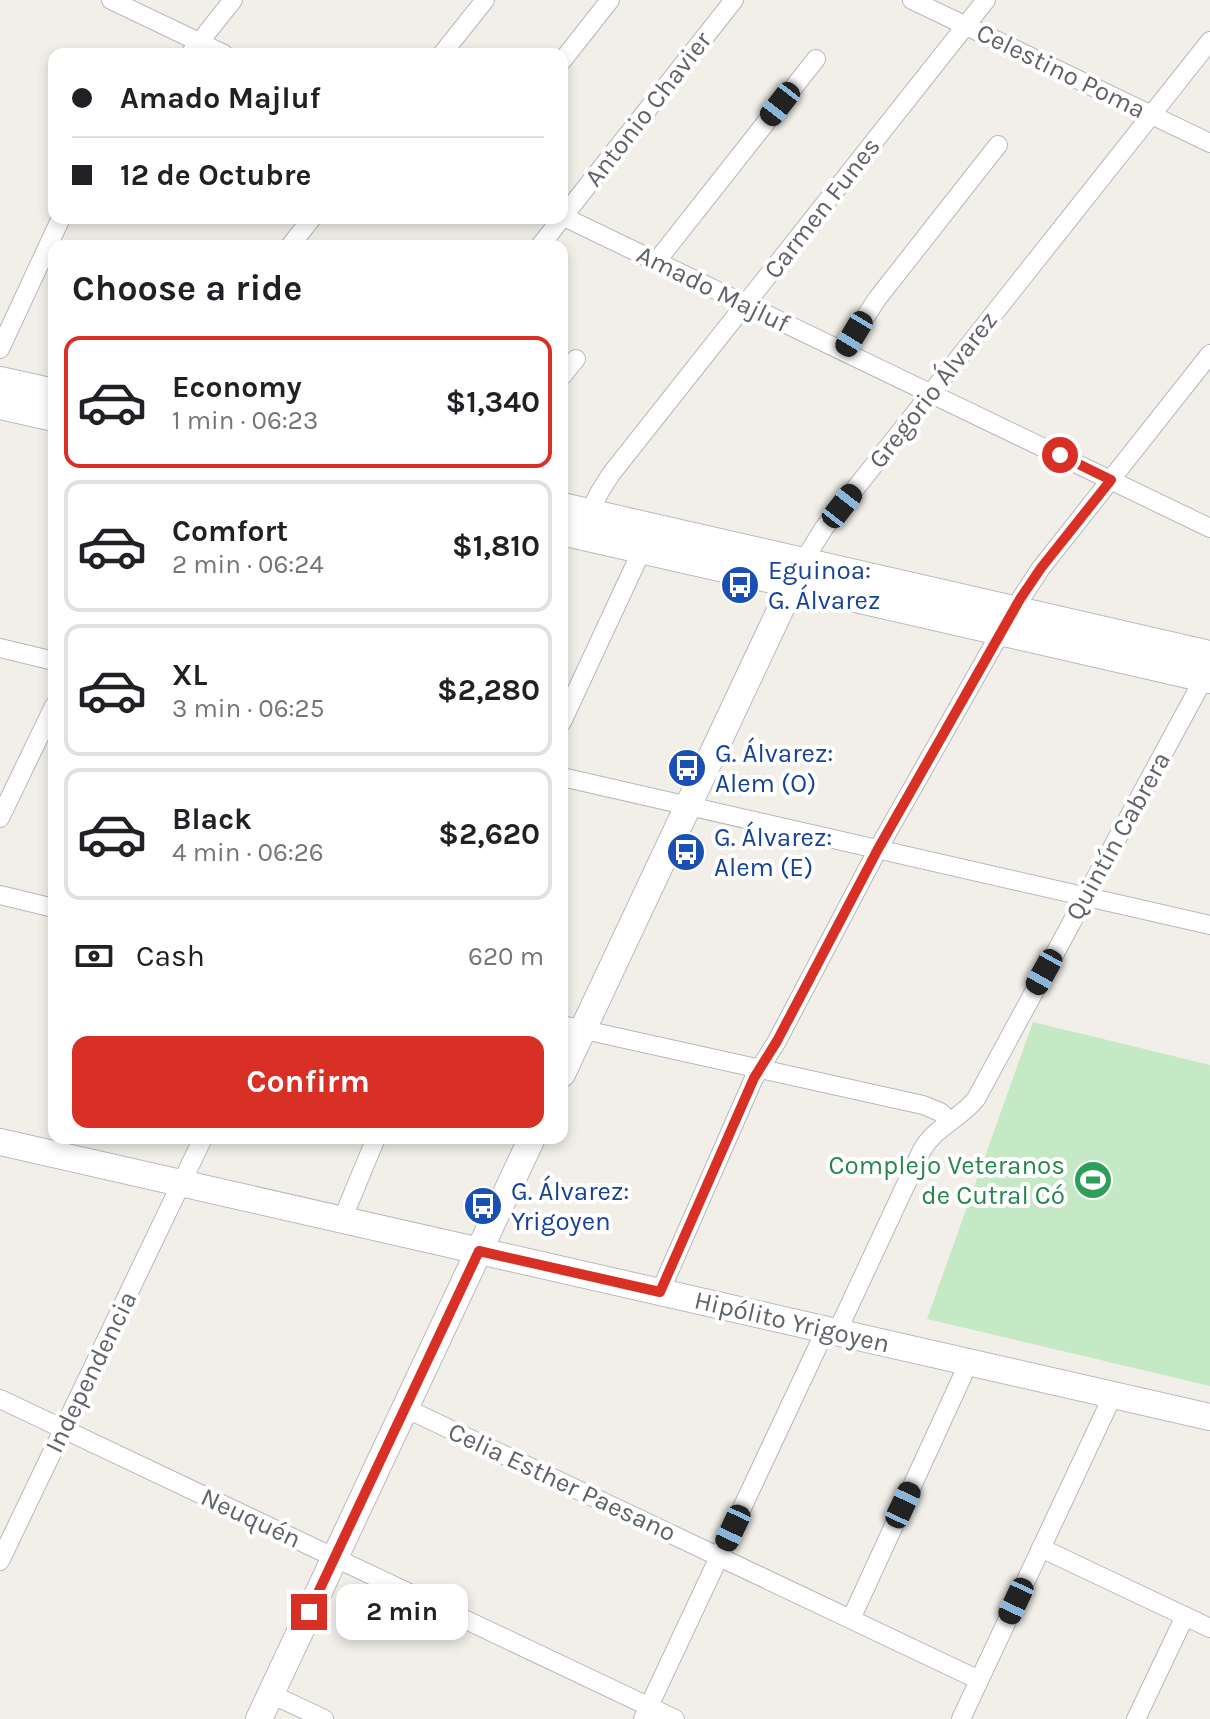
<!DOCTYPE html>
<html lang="en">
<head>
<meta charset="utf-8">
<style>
  :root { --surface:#fff; --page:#f6f6f6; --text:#202124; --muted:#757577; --line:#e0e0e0; --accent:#d93025 }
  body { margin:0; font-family:Karla,sans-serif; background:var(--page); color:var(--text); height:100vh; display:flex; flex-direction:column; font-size:30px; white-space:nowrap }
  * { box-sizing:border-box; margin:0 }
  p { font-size:26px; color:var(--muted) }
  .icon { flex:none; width:44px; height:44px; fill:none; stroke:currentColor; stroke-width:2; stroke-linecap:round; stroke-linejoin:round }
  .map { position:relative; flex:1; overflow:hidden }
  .sheet { position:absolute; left:48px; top:240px; width:520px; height:904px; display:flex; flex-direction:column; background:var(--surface); border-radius:16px; box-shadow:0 4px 12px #0003 }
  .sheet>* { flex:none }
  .hud { position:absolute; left:48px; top:48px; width:520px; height:176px; border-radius:16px; box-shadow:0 4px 12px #0003; display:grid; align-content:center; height:176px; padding:0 24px; background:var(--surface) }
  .end { position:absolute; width:36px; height:36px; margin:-18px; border:10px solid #d93025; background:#fff; box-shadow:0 0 0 4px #fff }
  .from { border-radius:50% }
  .bubble { position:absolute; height:56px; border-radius:16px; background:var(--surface); box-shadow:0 4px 12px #0003; font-size:26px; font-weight:700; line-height:56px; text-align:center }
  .car { position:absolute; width:24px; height:48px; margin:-24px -12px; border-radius:10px; box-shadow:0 0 6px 2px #0007; background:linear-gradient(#222 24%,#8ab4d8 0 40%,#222 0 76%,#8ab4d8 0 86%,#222 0) }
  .hud b { display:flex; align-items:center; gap:28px; height:76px; font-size:30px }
  .hud b+b { border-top:2px solid var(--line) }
  .hud i { width:20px; height:20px; background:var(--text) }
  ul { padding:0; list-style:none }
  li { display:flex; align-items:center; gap:24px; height:132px; margin:0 16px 12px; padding:0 8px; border:4px solid var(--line); border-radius:16px }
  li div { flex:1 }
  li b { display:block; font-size:30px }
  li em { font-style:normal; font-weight:700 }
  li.active { border-color:var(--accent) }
  li>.icon { width:72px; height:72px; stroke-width:1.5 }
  h2 { padding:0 24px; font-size:36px; line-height:96px }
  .pay { display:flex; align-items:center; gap:20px; height:88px; padding:0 24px; font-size:30px }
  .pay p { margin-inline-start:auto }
  .cta { display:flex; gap:16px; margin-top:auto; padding:16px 24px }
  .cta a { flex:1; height:92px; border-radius:16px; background:var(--accent); color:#fff; font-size:32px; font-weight:700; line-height:92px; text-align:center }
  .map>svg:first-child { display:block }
  .green { fill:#c5e8c5 }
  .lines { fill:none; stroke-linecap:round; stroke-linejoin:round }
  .street-casing { stroke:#b5b8bc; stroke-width:20 }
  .secondary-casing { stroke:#b6babf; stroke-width:28 }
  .street { stroke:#fff; stroke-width:18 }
  .secondary { stroke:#fff; stroke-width:26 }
  .route { stroke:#d93025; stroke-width:10 }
  .labels { text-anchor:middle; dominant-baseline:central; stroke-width:8; stroke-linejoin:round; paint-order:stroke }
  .street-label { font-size:26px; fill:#5f6368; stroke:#fff }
  .transit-label { font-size:26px; fill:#164399; stroke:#fff; text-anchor:start }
  .leisure-label { font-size:26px; fill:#27864d; stroke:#fff; text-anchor:end }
</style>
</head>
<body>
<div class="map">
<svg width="1210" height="1719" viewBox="0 0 1210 1719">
  <rect width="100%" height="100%" fill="#f1efe8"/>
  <!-- green -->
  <polygon class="green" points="1033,1022 1210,1065 1210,1386 927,1319"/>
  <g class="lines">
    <!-- street casing -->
    <g class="street-casing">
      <g id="street">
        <polyline points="111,0 224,54"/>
        <polyline points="912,0 1210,143"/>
        <polyline points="190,54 233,0"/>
        <polyline points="442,54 485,0"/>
        <polyline points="562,61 610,0"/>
        <polyline points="562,216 1210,528"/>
        <polyline points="562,218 734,0"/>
        <polyline points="290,246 312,218"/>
        <polyline points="540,246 562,218"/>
        <polyline points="656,262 816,59"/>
        <polyline points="0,349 61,218"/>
        <polyline points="843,351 877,299 998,145"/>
        <polyline points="562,376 576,359"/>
        <polyline points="586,520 599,493 611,474 986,0"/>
        <polyline points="804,560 824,528 1210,41"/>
        <polyline points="0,648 54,661"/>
        <polyline points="562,722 642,550"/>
        <polyline points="562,777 1210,925"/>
        <polyline points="0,818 54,706"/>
        <polyline points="0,895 54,908"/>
        <polyline points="562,1025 923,1105 940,1112 950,1121"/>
        <polyline points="342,1220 376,1138"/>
        <polyline points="660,1292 754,1078 777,1041 878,849 1014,609 1041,568 1210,354"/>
        <path d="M837 1332 922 1150C935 1127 960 1119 976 1099L1209 669"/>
        <polyline points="0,1399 675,1719"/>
        <polyline points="405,1408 979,1680"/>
        <polyline points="1041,1548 1210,1628"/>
        <polyline points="0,1561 203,1138"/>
        <polyline points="851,1619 969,1362"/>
        <polyline points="271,1694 324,1719"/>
        <polyline points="643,1719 826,1329"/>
        <polyline points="961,1719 1113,1395"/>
        <polyline points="1136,1719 1185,1616"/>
      </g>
    </g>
    <!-- secondary casing -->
    <g class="secondary-casing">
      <g id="secondary">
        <polyline points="0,380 54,392"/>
        <polyline points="0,406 54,418"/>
        <polyline points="562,506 1210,654"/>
        <polyline points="562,532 1210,680"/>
        <polyline points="562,1074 799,570"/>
        <polyline points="0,1142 1210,1417"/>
        <polyline points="259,1719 532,1138"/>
      </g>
    </g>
    <!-- street -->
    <use href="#street" class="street"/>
    <!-- secondary -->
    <use href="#secondary" class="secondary"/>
  </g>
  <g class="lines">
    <!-- route -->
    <polyline class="route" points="309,1612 479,1251 660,1292 754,1078 777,1041 878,849 1020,599 1041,568 1111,480 1060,455"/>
  </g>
  <!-- icons -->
  <defs>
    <g id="bus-disc" transform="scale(2)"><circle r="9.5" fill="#1a4fb4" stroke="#fff"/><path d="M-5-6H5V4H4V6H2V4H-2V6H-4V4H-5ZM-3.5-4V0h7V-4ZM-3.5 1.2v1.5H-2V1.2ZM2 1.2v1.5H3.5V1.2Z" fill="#fff"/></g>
    <g id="stadium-disc" transform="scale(2)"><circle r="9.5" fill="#2e9e5b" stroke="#fff"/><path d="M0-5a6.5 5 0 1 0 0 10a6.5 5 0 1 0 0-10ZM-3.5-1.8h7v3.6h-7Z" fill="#fff"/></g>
  </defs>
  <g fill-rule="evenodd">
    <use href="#bus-disc" x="740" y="585"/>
    <use href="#bus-disc" x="687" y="768"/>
    <use href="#bus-disc" x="686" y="852"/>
    <use href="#stadium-disc" x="1093" y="1180"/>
    <use href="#bus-disc" x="483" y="1206"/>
  </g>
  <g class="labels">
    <!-- street labels -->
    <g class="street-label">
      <text transform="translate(1061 71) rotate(26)">Celestino Poma</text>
      <text transform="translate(648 109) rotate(-52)">Antonio Chavier</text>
      <text transform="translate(822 208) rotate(-52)">Carmen Funes</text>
      <text transform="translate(713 289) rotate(26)">Amado Majluf</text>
      <text transform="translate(933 390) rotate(-52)">Gregorio Álvarez</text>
      <text transform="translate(1118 836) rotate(-61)">Quintín Cabrera</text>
      <text transform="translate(792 1322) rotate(13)">Hipólito Yrigoyen</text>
      <text transform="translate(91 1372) rotate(-64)">Independencia</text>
      <text transform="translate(562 1482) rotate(25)">Celia Esther Paesano</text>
      <text transform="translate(251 1518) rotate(25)">Neuquén</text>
    </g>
    <!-- transit labels -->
    <g class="transit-label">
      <text x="768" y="570">Eguinoa:<tspan x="768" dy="30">G. Álvarez</tspan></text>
      <text x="715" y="753">G. Álvarez:<tspan x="715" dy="30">Alem (O)</tspan></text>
      <text x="714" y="837">G. Álvarez:<tspan x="714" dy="30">Alem (E)</tspan></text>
      <text x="511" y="1191">G. Álvarez:<tspan x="511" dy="30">Yrigoyen</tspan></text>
    </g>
    <!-- leisure labels -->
    <g class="leisure-label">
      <text x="1065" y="1165">Complejo Veteranos<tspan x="1065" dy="30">de Cutral Có</tspan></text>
    </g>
  </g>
</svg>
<i class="end from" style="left:1060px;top:455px"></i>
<i class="end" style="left:309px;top:1612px"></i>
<div class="bubble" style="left:336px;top:1584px;width:132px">2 min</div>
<i class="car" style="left:780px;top:104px;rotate:218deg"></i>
<i class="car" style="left:854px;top:334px;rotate:211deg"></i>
<i class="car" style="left:842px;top:506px;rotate:38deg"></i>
<i class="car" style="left:1044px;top:972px;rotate:209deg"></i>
<i class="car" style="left:903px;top:1505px;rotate:25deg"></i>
<i class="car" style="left:733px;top:1528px;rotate:205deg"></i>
<i class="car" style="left:1016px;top:1601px;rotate:205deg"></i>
<div class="hud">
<b><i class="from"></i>Amado Majluf</b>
<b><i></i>12 de Octubre</b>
</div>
<section class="sheet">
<h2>Choose a ride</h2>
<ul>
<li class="active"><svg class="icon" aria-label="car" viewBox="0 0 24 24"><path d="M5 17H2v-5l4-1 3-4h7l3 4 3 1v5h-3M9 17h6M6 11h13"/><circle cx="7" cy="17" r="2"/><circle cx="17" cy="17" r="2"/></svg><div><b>Economy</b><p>1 min · 06:23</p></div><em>$1,340</em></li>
<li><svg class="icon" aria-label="car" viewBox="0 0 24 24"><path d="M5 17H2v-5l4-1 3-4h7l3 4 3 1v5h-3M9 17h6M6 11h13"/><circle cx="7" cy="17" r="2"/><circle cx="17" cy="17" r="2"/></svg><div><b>Comfort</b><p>2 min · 06:24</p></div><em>$1,810</em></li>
<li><svg class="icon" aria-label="car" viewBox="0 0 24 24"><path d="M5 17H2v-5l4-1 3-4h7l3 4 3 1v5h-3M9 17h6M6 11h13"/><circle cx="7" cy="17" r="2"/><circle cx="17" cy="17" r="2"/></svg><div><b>XL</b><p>3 min · 06:25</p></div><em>$2,280</em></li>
<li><svg class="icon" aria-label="car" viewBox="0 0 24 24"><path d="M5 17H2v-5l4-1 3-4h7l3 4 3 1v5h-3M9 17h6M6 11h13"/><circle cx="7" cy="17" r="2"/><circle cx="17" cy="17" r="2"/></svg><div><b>Black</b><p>4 min · 06:26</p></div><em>$2,620</em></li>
</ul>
<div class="pay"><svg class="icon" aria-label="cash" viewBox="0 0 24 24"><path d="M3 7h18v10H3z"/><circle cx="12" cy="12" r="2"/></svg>Cash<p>620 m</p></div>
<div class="cta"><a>Confirm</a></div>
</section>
</div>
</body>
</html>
